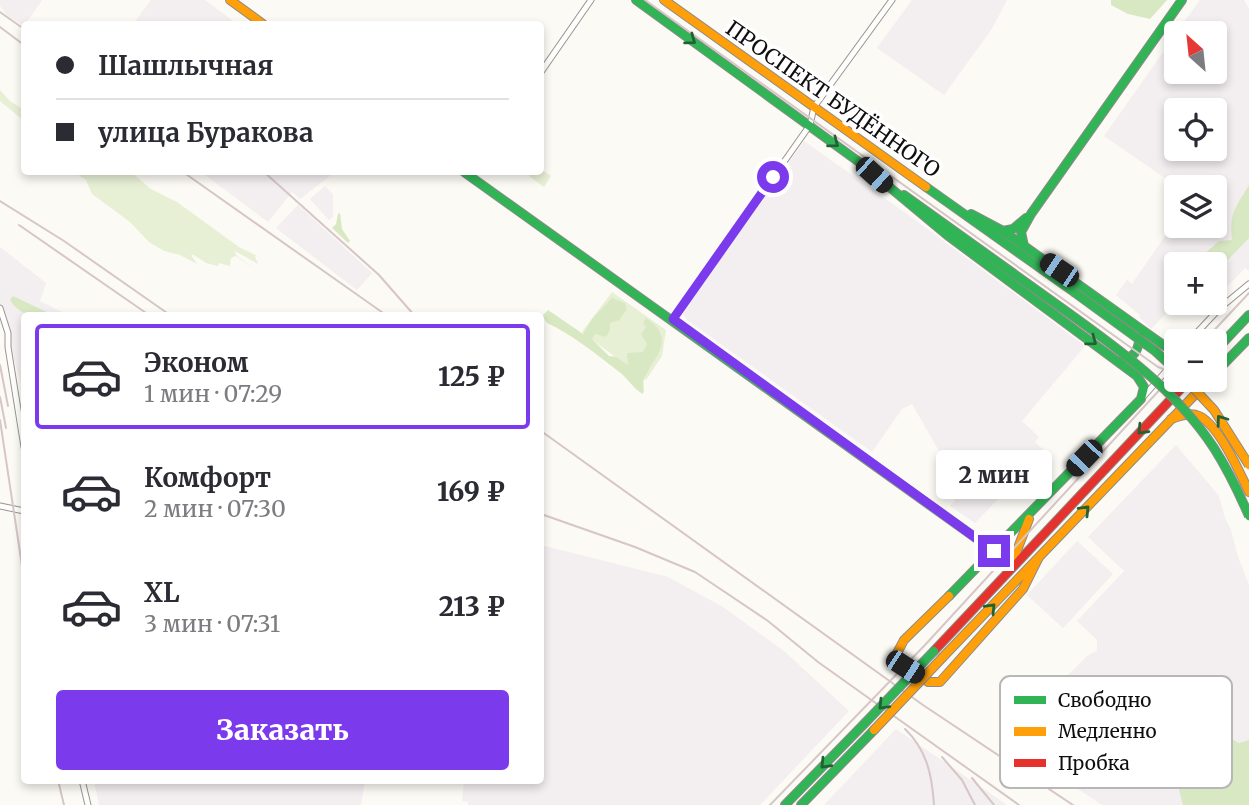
<!DOCTYPE html>
<html lang="ru">
<head>
<meta charset="utf-8">
<style>
  :root { --surface:#fff; --page:#f2f2f3; --text:#2b2b33; --muted:#7c7c81; --line:#e1e1e2; --accent:#7c3aed }
  body { margin:0; font-family:Merriweather,serif; background:var(--page); color:var(--text); height:100vh; display:flex; flex-direction:column; font-size:26px; white-space:nowrap }
  * { box-sizing:border-box; margin:0 }
  p { font-size:23px; color:var(--muted) }
  .icon { flex:none; width:38px; height:38px; fill:none; stroke:currentColor; stroke-width:2; stroke-linecap:round; stroke-linejoin:round }
  .map { position:relative; flex:1; overflow:hidden }
  .sheet { position:absolute; left:21px; top:312px; width:523px; height:472px; display:flex; flex-direction:column; background:var(--surface); border-radius:7px; box-shadow:0 4px 10px #0003 }
  .sheet>* { flex:none }
  .banner { position:absolute; left:21px; top:21px; width:523px; height:154px; border-radius:7px; box-shadow:0 4px 10px #0003; display:grid; align-content:center; height:154px; padding:0 35px; background:var(--surface) }
  .needle { width:46px; rotate:333deg }
  .buttons { position:absolute; left:1164px; top:21px; display:grid; gap:14px }
  .buttons a { display:grid; place-items:center; width:63px; height:63px; border-radius:7px; background:var(--surface); box-shadow:0 4px 10px #0003; font-size:35px }
  .end { position:absolute; width:32px; height:32px; margin:-16px; border:9px solid #7c3aed; background:#fff; box-shadow:0 0 0 4px #fff }
  .from { border-radius:50% }
  .bubble { position:absolute; height:49px; border-radius:7px; background:var(--surface); box-shadow:0 4px 10px #0003; font-size:23px; font-weight:800; line-height:49px; text-align:center }
  .car { position:absolute; width:21px; height:42px; margin:-21px -10px; border-radius:9px; box-shadow:0 0 5px 2px #0007; background:linear-gradient(#222 24%,#8ab4d8 0 40%,#222 0 76%,#8ab4d8 0 86%,#222 0) }
  .banner b { display:flex; align-items:center; gap:24px; height:66px; font-size:26px }
  .banner b+b { border-top:2px solid var(--line) }
  .banner i { width:18px; height:18px; background:var(--text) }
  ul { padding:12px 0 0; list-style:none }
  li { display:flex; align-items:center; gap:21px; height:105px; margin:0 14px 10px; padding:0 21px; border:4px solid transparent; border-radius:7px }
  li div { flex:1 }
  li b { display:block; font-size:26px }
  li em { font-style:normal; font-weight:800 }
  li.on { border-color:var(--accent) }
  li>.icon { width:63px; height:63px; stroke-width:1.5 }
  .action { display:flex; gap:14px; margin-top:auto; padding:14px 35px }
  .action a { flex:1; height:80px; border-radius:7px; background:var(--accent); color:#fff; font-size:28px; font-weight:800; line-height:80px; text-align:center }
  .map>svg:first-child { display:block }
  .industrial { fill:#f3eef0; fill-rule:evenodd }
  .green { fill:#e7f0d5 }
  .forest { fill:#d8e8c3 }
  .lines { fill:none; stroke-linecap:round; stroke-linejoin:round }
  .street-casing { stroke:#969592; stroke-width:7 }
  .fast-casing { stroke:#8c8b89; stroke-width:10 }
  .slow-casing { stroke:#8c8b89; stroke-width:10 }
  .jam-casing { stroke:#8c8b89; stroke-width:10 }
  .street { stroke:#fffefd; stroke-width:5 }
  .fast { stroke:#30b455; stroke-width:8 }
  .slow { stroke:#ff9f0a; stroke-width:8 }
  .jam { stroke:#e5322d; stroke-width:8 }
  .tram { stroke:#d7c6c7; stroke-width:2 }
  .rail { stroke:#d7c6c7; stroke-width:2 }
  .fast-bridge-casing { stroke:#8c8b89; stroke-width:10; stroke-linecap:butt }
  .slow-bridge-casing { stroke:#8c8b89; stroke-width:10; stroke-linecap:butt }
  .fast-bridge { stroke:#30b455; stroke-width:8 }
  .slow-bridge { stroke:#ff9f0a; stroke-width:8 }
  .oneway { stroke:#206232 }
  .route { stroke:#7c3aed; stroke-width:9 }
  .labels { text-anchor:middle; dominant-baseline:central; stroke-width:7; stroke-linejoin:round; paint-order:stroke }
  .street-label { font-size:21px; fill:#0f0f0f; stroke:#fff }
  .key { fill:#fff; stroke:#b7b7b7; stroke-width:2 }
  .key-label { font-size:19px; fill:#0f0f0f }
</style>
</head>
<body>
<div class="map">
<svg width="1249" height="805" viewBox="0 0 1249 805">
  <rect width="100%" height="100%" fill="#fcfaf4"/>
  <!-- industrial -->
  <g class="industrial">
    <polygon points="0,0 42,0 24,26 8,16 0,6"/>
    <polygon points="151,0 205,0 237,24 133,24"/>
    <polygon points="912,0 1007,0 991,30 944,95 877,48"/>
    <path d="M1200 0H1244L1249 9V271L1245 268 1215 299 1214 264H1176V303L1151 329 1139 317 1140 315 1116 295 1127 280 1132 284 1176 220V226H1214V187H1178L1104 136 1176 34V72H1214V33H1176ZM1176 110H1214V149H1176Z"/>
    <polygon points="804,141 914,219 1085,346 1022,421 1039,437 1035,442 1045,451 975,523 950,506 962,491 912,404 902,409 872,452 687,320 683,313"/>
    <polygon points="201,172 335,172 300,199 292,192 268,222"/>
    <polygon points="325,186 333,194 333,217 329,220 310,199"/>
    <polygon points="298,205 372,273 357,290 276,228"/>
    <polygon points="0,247 46,283 40,301 68,315 24,315 24,396 0,305"/>
    <polygon points="1176,303 1211,303 1198,316 1185,303 1181,307"/>
    <polygon points="1176,445 1219,496 1225,518 1231,530 1237,554 1249,585 1249,805 1102,805 1004,740 1087,656 1097,651 1097,640 1077,621 1124,571 1088,537"/>
    <polygon points="1077,541 1113,574 1063,628 1027,595"/>
    <polygon points="541,545 668,577 723,607 784,651 849,711 760,805 468,805 468,802 462,801 464,781 541,780"/>
    <polygon points="896,729 1007,805 824,805"/>
    <polygon points="94,781 94,780 365,781 361,805 99,805"/>
  </g>
  <!-- green -->
  <g class="green">
    <polygon points="0,90 10,101 24,110 24,121 0,101"/>
    <polygon points="541,169 551,176 544,187 529,176 532,172 541,172"/>
    <polygon points="74,172 131,172 151,189 177,202 239,247 257,256 255,256 258,264 235,251 236,255 254,269 236,256 231,258 230,266 219,263 218,266 206,263 194,255 191,255 197,264 180,255 164,251 149,242 130,222 92,194 86,180"/>
    <polygon points="612,292 666,330 662,356 646,380 582,332"/>
  </g>
  <!-- forest -->
  <g class="forest">
    <polygon points="1111,0 1167,0 1150,19 1128,14 1111,5"/>
    <path d="M1249 185V238L1215 273 1214 264H1193L1219 241 1232 240C1229 214 1235 208 1249 185Z"/>
    <polygon points="340,213 342,229 350,241 348,243 332,228 336,224 338,214"/>
    <path d="M13 296 53 315C35 315 21 318 10 300Z"/>
    <path d="M612 298 625 303 627 309 619 320 610 323V330L606 337 595 334 592 339 609 356 616 357 628 365 627 353 643 352 647 344 641 334 646 327 643 323 646 318C677 339 655 355 644 379 642 384 645 389 643 394 633 389 628 378 618 371 596 354 573 335 547 323L542 316 548 310 583 334 592 319Z"/>
    <path d="M1220 704 1228 707 1222 723 1224 739H1232L1239 743 1249 740V805H1183L1179 790 1180 782 1197 777 1199 783 1215 779 1218 783 1221 776 1219 764 1213 761 1182 770 1174 769 1170 752 1162 737 1164 720C1175 711 1190 712 1204 710 1209 710 1215 706 1220 704Z"/>
  </g>
  <g class="lines">
    <!-- street casing -->
    <g class="street-casing">
      <g id="street">
        <polyline points="541,72 591,0"/>
        <polyline points="0,308 8,333 8,347 24,447"/>
        <polyline points="673,319 810,125 814,107 892,0"/>
        <polyline points="1189,341 1220,308 1249,284"/>
        <polyline points="1143,397 1176,360"/>
        <polyline points="0,506 24,511"/>
        <polyline points="82,780 88,805"/>
      </g>
    </g>
    <!-- fast casing -->
    <g class="fast-casing">
      <g id="fast">
        <polyline points="636,0 866,167"/>
        <polyline points="863,165 947,235 1137,376 1144,387 1141,399 949,596"/>
        <polyline points="464,172 994,551"/>
        <polyline points="926,187 1074,292"/>
        <polyline points="904,195 1063,309"/>
        <polyline points="971,214 1003,231 1176,354"/>
        <polyline points="1003,231 1013,229 1026,218"/>
        <polyline points="1024,246 1021,232 1031,214 1182,0"/>
        <polyline points="1214,352 1249,315"/>
        <path d="M1123 359C1136 357 1138 349 1140 337"/>
        <polyline points="1214,374 1249,338"/>
        <polyline points="785,805 865,723"/>
        <polyline points="801,805 874,730"/>
      </g>
    </g>
    <!-- slow casing -->
    <g class="slow-casing">
      <g id="slow">
        <polyline points="230,0 263,24"/>
        <polyline points="664,0 926,187"/>
        <path d="M1171 419C1179 416 1190 412 1199 416 1219 425 1240 473 1249 492"/>
        <polyline points="1011,566 1029,519"/>
        <polyline points="949,596 904,640 896,655 899,661 928,682 940,682 1023,589 1038,559"/>
        <polyline points="943,657 1209,380"/>
      </g>
    </g>
    <!-- jam casing -->
    <g class="jam-casing">
      <polyline id="jam" points="934,651 1189,380"/>
    </g>
    <!-- street -->
    <use href="#street" class="street"/>
    <!-- fast -->
    <use href="#fast" class="fast"/>
    <!-- slow -->
    <use href="#slow" class="slow"/>
    <!-- jam -->
    <use href="#jam" class="jam"/>
    <!-- tram -->
    <g class="tram">
      <polyline points="645,0 1158,367 1166,370 1176,370"/>
      <polyline points="1204,341 1249,293"/>
      <polyline points="770,805 925,645 1176,372"/>
    </g>
    <!-- rail -->
    <g class="rail">
      <polyline points="0,12 24,29"/>
      <polyline points="0,27 24,45"/>
      <polyline points="183,172 386,315"/>
      <polyline points="264,172 379,275 414,315"/>
      <polyline points="0,201 64,241 170,315"/>
      <polyline points="19,225 149,315"/>
      <polyline points="0,365 8,406"/>
      <polyline points="0,397 6,428"/>
      <polyline points="0,420 24,579"/>
      <polyline points="541,431 923,705 1073,805"/>
      <polyline points="541,514 635,547 695,572 768,621 818,662 1019,805"/>
      <path d="M905 729C927 750 932 775 934 805"/>
      <polyline points="942,757 962,780 975,805"/>
      <polyline points="972,778 994,805"/>
      <polyline points="58,780 64,805"/>
    </g>
    <!-- fast-bridge casing -->
    <g class="fast-bridge-casing">
      <g id="fast-bridge">
        <polyline points="1074,292 1155,351 1176,370"/>
        <path d="M1063 309C1119 349 1176 390 1214 448 1228 470 1239 493 1249 516"/>
        <polyline points="865,723 934,651"/>
      </g>
    </g>
    <!-- slow-bridge casing -->
    <g class="slow-bridge-casing">
      <g id="slow-bridge">
        <polyline points="1186,380 1214,410 1249,465"/>
        <polyline points="874,730 943,657"/>
      </g>
    </g>
    <!-- fast-bridge -->
    <use href="#fast-bridge" class="fast-bridge"/>
    <!-- slow-bridge -->
    <use href="#slow-bridge" class="slow-bridge"/>
  </g>
  <!-- one-way arrows -->
  <defs><path id="oneway-chevron" d="M-2-3.5L2.5 0L-2 3.5" fill="none" stroke-width="1.6" stroke-linecap="round" stroke-linejoin="round" transform="scale(1.75)"/></defs>
  <g class="oneway">
    <use href="#oneway-chevron" transform="translate(691 40) rotate(36)"/>
    <use href="#oneway-chevron" transform="translate(834 143) rotate(37)"/>
    <use href="#oneway-chevron" transform="translate(1092 341) rotate(37)"/>
    <use href="#oneway-chevron" transform="translate(1221 420) rotate(-126)"/>
    <use href="#oneway-chevron" transform="translate(1142 430) rotate(133)"/>
    <use href="#oneway-chevron" transform="translate(1085 510) rotate(-46)"/>
    <use href="#oneway-chevron" transform="translate(991 608) rotate(-46)"/>
    <use href="#oneway-chevron" transform="translate(883 705) rotate(134)"/>
    <use href="#oneway-chevron" transform="translate(825 764) rotate(134)"/>
  </g>
  <g class="lines">
    <!-- route -->
    <polyline class="route" points="773,177 673,319 994,551"/>
  </g>
  <g class="labels">
    <!-- street labels -->
    <g class="street-label">
      <text transform="translate(833 99) rotate(35)">ПРОСПЕКТ БУДЁННОГО</text>
    </g>
  </g>
  <!-- legend -->
  <rect x="1000" y="676" width="232" height="112" rx="10" class="key"/>
  <rect x="1014" y="696" width="32" height="8" fill="#30b455"/>
  <rect x="1014" y="727" width="32" height="9" fill="#ff9f0a"/>
  <rect x="1014" y="759" width="32" height="8" fill="#e5322d"/>
  <g class="key-label">
    <text x="1058" y="707">Свободно</text>
    <text x="1058" y="738">Медленно</text>
    <text x="1058" y="770">Пробка</text>
  </g>
</svg>
<div class="buttons">
<a><svg class="needle" viewBox="-14 -14 28 28"><path d="M0-13l5 13h-10z" fill="#e53935"/><path d="M0 13l5-13h-10z" fill="#7c7c81"/></svg></a>
<a><svg class="icon" aria-label="locate" viewBox="0 0 24 24"><circle cx="12" cy="12" r="6"/><path d="M12 2v4M12 18v4M2 12h4M18 12h4"/></svg></a>
<a><svg class="icon" aria-label="layers" viewBox="0 0 24 24"><path d="M12 4l9 5-9 5-9-5zM3 14l9 5 9-5"/></svg></a>
<a>+</a>
<a>−</a>
</div>
<i class="end from" style="left:773px;top:177px"></i>
<i class="end" style="left:994px;top:551px"></i>
<div class="bubble" style="left:936px;top:450px;width:116px">2 мин</div>
<i class="car" style="left:874px;top:175px;rotate:132deg"></i>
<i class="car" style="left:1059px;top:270px;rotate:304deg"></i>
<i class="car" style="left:1084px;top:458px;rotate:224deg"></i>
<i class="car" style="left:905px;top:667px;rotate:123deg"></i>
<div class="banner">
<b><i class="from"></i>Шашлычная</b>
<b><i></i>улица Буракова</b>
</div>
<section class="sheet">
<ul>
<li class="on"><svg class="icon" aria-label="car" viewBox="0 0 24 24"><path d="M5 17H2v-5l4-1 3-4h7l3 4 3 1v5h-3M9 17h6M6 11h13"/><circle cx="7" cy="17" r="2"/><circle cx="17" cy="17" r="2"/></svg><div><b>Эконом</b><p>1 мин · 07:29</p></div><em>125 ₽</em></li>
<li><svg class="icon" aria-label="car" viewBox="0 0 24 24"><path d="M5 17H2v-5l4-1 3-4h7l3 4 3 1v5h-3M9 17h6M6 11h13"/><circle cx="7" cy="17" r="2"/><circle cx="17" cy="17" r="2"/></svg><div><b>Комфорт</b><p>2 мин · 07:30</p></div><em>169 ₽</em></li>
<li><svg class="icon" aria-label="car" viewBox="0 0 24 24"><path d="M5 17H2v-5l4-1 3-4h7l3 4 3 1v5h-3M9 17h6M6 11h13"/><circle cx="7" cy="17" r="2"/><circle cx="17" cy="17" r="2"/></svg><div><b>XL</b><p>3 мин · 07:31</p></div><em>213 ₽</em></li>
</ul>
<div class="action"><a>Заказать</a></div>
</section>
</div>
</body>
</html>
